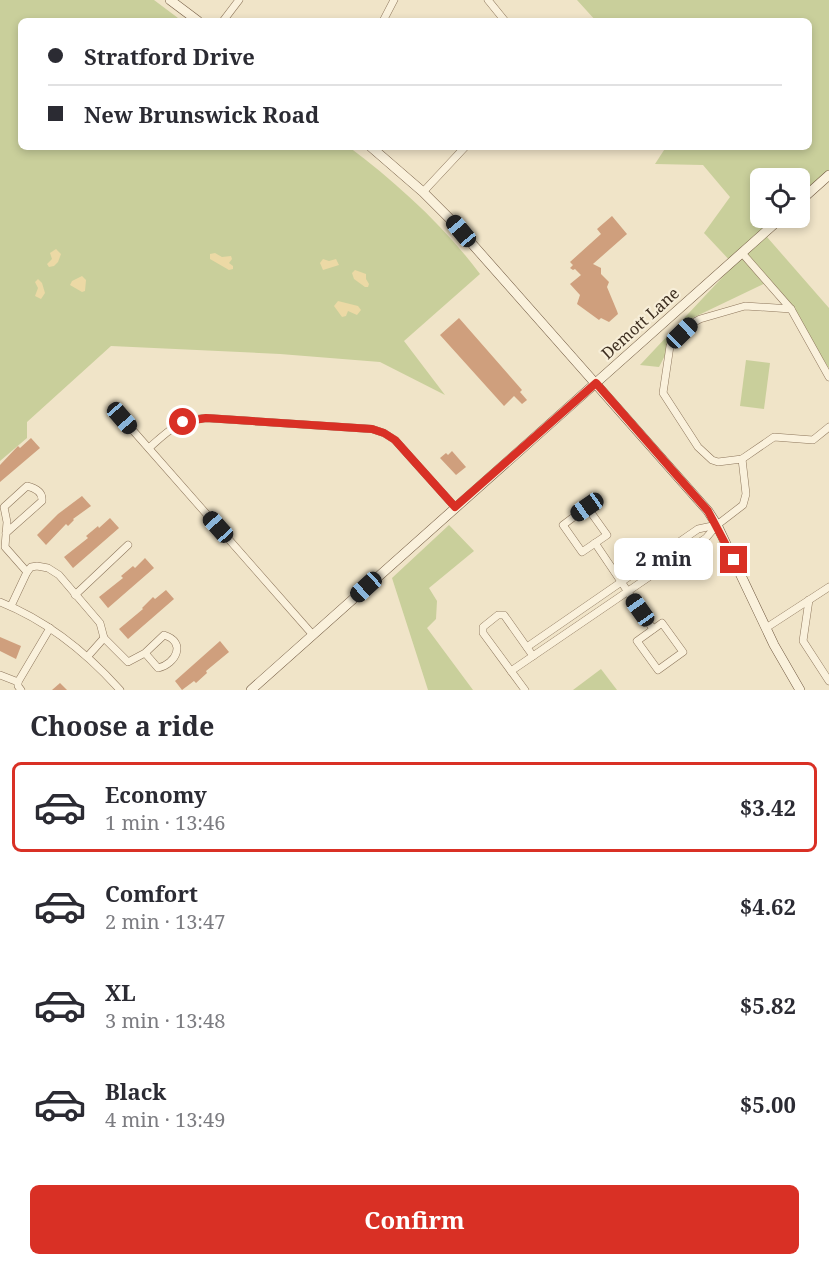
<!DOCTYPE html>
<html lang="en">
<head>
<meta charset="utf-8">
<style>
  :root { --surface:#fff; --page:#f7f7f7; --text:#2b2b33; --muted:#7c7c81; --line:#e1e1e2; --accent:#d93025 }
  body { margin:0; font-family:"Noto Serif",serif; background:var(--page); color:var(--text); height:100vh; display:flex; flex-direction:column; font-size:22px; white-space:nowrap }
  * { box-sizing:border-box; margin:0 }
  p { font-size:20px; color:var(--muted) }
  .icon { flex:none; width:33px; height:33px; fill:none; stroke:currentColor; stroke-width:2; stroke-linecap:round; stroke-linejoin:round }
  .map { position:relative; height:690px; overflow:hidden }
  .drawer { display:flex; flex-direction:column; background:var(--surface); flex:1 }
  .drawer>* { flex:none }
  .top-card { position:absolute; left:18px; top:18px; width:794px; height:132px; border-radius:9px; box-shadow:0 3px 9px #0003; display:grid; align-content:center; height:132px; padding:0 30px; background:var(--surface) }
  .fabs { position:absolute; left:750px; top:168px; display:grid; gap:12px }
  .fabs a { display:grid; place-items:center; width:60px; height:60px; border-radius:9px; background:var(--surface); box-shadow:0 3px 9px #0003; font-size:30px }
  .end { position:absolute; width:27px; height:27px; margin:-14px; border:8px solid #d93025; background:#fff; box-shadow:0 0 0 3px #fff }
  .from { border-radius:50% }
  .bubble { position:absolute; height:42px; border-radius:9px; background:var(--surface); box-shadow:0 3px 9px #0003; font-size:20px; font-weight:700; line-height:42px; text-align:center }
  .car { position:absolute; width:18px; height:36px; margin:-18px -9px; border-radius:8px; box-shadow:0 0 4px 2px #0007; background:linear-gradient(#222 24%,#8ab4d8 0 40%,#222 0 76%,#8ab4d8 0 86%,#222 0) }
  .top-card b { display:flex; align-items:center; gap:21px; height:57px; font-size:22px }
  .top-card b+b { border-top:2px solid var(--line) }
  .top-card i { width:15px; height:15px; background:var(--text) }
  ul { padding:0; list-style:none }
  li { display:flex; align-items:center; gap:18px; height:90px; margin:0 12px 9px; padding:0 18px; border:3px solid transparent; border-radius:9px }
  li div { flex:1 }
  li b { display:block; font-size:22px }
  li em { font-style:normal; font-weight:700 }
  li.selected { border-color:var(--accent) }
  li>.icon { width:54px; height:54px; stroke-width:1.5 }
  h2 { padding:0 30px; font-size:27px; line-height:72px }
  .cta { display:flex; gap:12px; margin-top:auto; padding:12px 30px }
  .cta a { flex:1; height:69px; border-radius:9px; background:var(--accent); color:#fff; font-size:24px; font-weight:700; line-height:69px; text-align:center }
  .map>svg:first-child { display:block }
  .green { fill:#c9cf9b }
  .sand { fill:#ecd9a5 }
  .building { fill:#cf9f7d }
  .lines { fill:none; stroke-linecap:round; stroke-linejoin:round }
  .street-casing { stroke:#8d765c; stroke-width:8 }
  .secondary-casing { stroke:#6f573f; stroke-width:10 }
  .street { stroke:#faf1dc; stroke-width:7 }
  .secondary { stroke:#faf1dc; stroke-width:9 }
  .route { stroke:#d93025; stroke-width:8 }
  .labels { text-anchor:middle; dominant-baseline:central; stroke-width:4.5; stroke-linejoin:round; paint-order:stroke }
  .street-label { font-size:16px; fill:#3d2e20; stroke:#f7eed8 }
</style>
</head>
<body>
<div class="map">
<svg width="829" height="690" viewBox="0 0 829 690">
  <rect width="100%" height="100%" fill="#f0e4c8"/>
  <!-- green -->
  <g class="green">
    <path d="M0 0H154L182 21H21V147H349C397 183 445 227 480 274L404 341 445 395 380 362 280 354 111 346 27 422V438L0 461Z"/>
    <polygon points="577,0 829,0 829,179 800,206 800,178 760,178 760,218 787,218 767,237 829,308 829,368 770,281 682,323 659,367 640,365 734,265 704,233 730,197 703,165 655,164 666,147 808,147 808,21 596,21"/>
    <polygon points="746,360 770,363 764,409 740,406"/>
    <polygon points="449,525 474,551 429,588 437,601 436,619 427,628 473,690 428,690 392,578"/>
    <polygon points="601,669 617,690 573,690"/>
  </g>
  <!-- sand -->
  <g class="sand">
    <polygon points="56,249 61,254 58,262 54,266 49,267 47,264 52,259 50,253"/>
    <polygon points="215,253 222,257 231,256 232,259 229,263 233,266 233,269 229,270 210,259 210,254"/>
    <polygon points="323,259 329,261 336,259 339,265 323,270 320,263"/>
    <polygon points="355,270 366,274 366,279 369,284 368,287 365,287 354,279 352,273"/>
    <polygon points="82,276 86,280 85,291 82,292 70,285 72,281"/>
    <polygon points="38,279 42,283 45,293 41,299 35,296 38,288 35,282"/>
    <polygon points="338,301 358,306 361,310 357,315 348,311 346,316 342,317 334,306"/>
  </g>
  <!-- building -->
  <g class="building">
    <polygon points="612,216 627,234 593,264 601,268 601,274 609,282 607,287 617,311 618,314 609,322 601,318 599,320 577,304 580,295 570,284 581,275 575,269 573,270 570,268 573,265 570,262 601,234 597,229"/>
    <polygon points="459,318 522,390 520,392 527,400 522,404 514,396 504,406 440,335"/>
    <polygon points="31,438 40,448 0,482 0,465 18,446 20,448"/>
    <polygon points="452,451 466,467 456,475 440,458 446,453 448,455"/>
    <polygon points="82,496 91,506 73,519 74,520 68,526 66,524 46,545 37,535 58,514"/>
    <polygon points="110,518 119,528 73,568 64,557 88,538 86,536 98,526 99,528"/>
    <polygon points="145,558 154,568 108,608 99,597 123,578 121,576 133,566 135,568"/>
    <polygon points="166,590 174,599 128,639 119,629 143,609 142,608 153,597 155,599"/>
    <polygon points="0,637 21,646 16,659 0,651"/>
    <polygon points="220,641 229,652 206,671 207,673 196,683 194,681 182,690 175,681"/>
    <polygon points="60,683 67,690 52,690"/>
  </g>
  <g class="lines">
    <!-- street casing -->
    <g class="street-casing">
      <g id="street">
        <polyline points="488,0 505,21"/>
        <polyline points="223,21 239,0"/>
        <polyline points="383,21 394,0"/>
        <polyline points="423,192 465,147"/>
        <polyline points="742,253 791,309 829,377"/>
        <polyline points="791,309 745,306 700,319 691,324 670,346 663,393 698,447 712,460 718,462 742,459 774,437 813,440 829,427"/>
        <polyline points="122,418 313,635"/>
        <path d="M149 448C169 430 178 420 206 418L372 429 384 433 395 440 455 507"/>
        <polygon points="587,507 607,535 582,552 563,525"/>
        <path d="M6 533 42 501C43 492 35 488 27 486L4 507 7 522 5 547 27 572"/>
        <polyline points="595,543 653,629"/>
        <polyline points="75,595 128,545"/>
        <polyline points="809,600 803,641 829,681"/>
        <path d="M0 602C48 621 86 652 120 690"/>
        <path d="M11 606 27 572 31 567 37 566 48 568 59 575 100 623 104 638 128 662 145 653 164 635C187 642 176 664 158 668L145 653"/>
        <polygon points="662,623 683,652 658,670 637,641"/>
        <polyline points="766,628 829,587"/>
        <polyline points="527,647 698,529 717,525"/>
        <polyline points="88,656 104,638"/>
        <polyline points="511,671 706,538 717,525 743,505 746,494 742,459"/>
        <polyline points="0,675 18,682"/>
        <polyline points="21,690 18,686 18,682 50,628"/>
        <polyline points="525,690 483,633 483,627 498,615 504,615 533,656"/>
      </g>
    </g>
    <!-- secondary casing -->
    <g class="secondary-casing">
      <g id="secondary">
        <polyline points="170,0 198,21"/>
        <polyline points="371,147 423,192 451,220 708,511 717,525 774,645 800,690"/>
        <polyline points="800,201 829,175"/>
        <polyline points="251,690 781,218"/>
      </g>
    </g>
    <!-- street -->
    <use href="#street" class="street"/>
    <!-- secondary -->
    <use href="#secondary" class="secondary"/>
  </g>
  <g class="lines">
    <!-- route -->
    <polyline class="route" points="183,422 206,418 372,429 384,433 395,440 455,507 596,383 708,511 734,560"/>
  </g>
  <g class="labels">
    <!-- street labels -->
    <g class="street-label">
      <text transform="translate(640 323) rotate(-42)">Demott Lane</text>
    </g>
  </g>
</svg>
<div class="fabs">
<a><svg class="icon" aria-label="locate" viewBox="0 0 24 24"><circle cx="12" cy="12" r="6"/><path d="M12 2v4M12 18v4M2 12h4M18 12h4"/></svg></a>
</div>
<i class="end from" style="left:183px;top:422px"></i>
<i class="end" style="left:734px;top:560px"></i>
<div class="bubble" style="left:614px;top:538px;width:99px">2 min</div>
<i class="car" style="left:461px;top:231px;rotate:320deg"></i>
<i class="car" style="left:682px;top:333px;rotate:46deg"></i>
<i class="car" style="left:122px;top:418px;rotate:139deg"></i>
<i class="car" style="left:587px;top:507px;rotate:235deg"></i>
<i class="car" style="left:218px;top:527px;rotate:318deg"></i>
<i class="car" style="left:366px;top:587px;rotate:228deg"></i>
<i class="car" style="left:640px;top:610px;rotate:325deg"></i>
<div class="top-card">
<b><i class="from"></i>Stratford Drive</b>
<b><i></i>New Brunswick Road</b>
</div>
</div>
<section class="drawer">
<h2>Choose a ride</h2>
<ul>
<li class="selected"><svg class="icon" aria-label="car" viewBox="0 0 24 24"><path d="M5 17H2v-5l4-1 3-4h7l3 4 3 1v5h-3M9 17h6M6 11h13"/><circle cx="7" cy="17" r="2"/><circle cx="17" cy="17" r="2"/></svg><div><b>Economy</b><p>1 min · 13:46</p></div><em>$3.42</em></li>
<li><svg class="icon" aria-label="car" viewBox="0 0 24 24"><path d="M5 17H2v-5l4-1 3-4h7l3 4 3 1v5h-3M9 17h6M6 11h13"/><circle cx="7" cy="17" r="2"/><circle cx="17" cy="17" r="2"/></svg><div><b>Comfort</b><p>2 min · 13:47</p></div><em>$4.62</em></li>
<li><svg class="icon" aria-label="car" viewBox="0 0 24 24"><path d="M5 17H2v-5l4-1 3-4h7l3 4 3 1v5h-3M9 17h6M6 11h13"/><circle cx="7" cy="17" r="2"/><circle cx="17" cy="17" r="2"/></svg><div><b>XL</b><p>3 min · 13:48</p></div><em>$5.82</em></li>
<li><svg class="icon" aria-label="car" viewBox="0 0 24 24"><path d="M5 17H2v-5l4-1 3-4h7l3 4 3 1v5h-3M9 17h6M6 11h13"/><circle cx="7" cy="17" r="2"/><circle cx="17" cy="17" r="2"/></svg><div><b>Black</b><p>4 min · 13:49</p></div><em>$5.00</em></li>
</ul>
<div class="cta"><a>Confirm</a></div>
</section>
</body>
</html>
